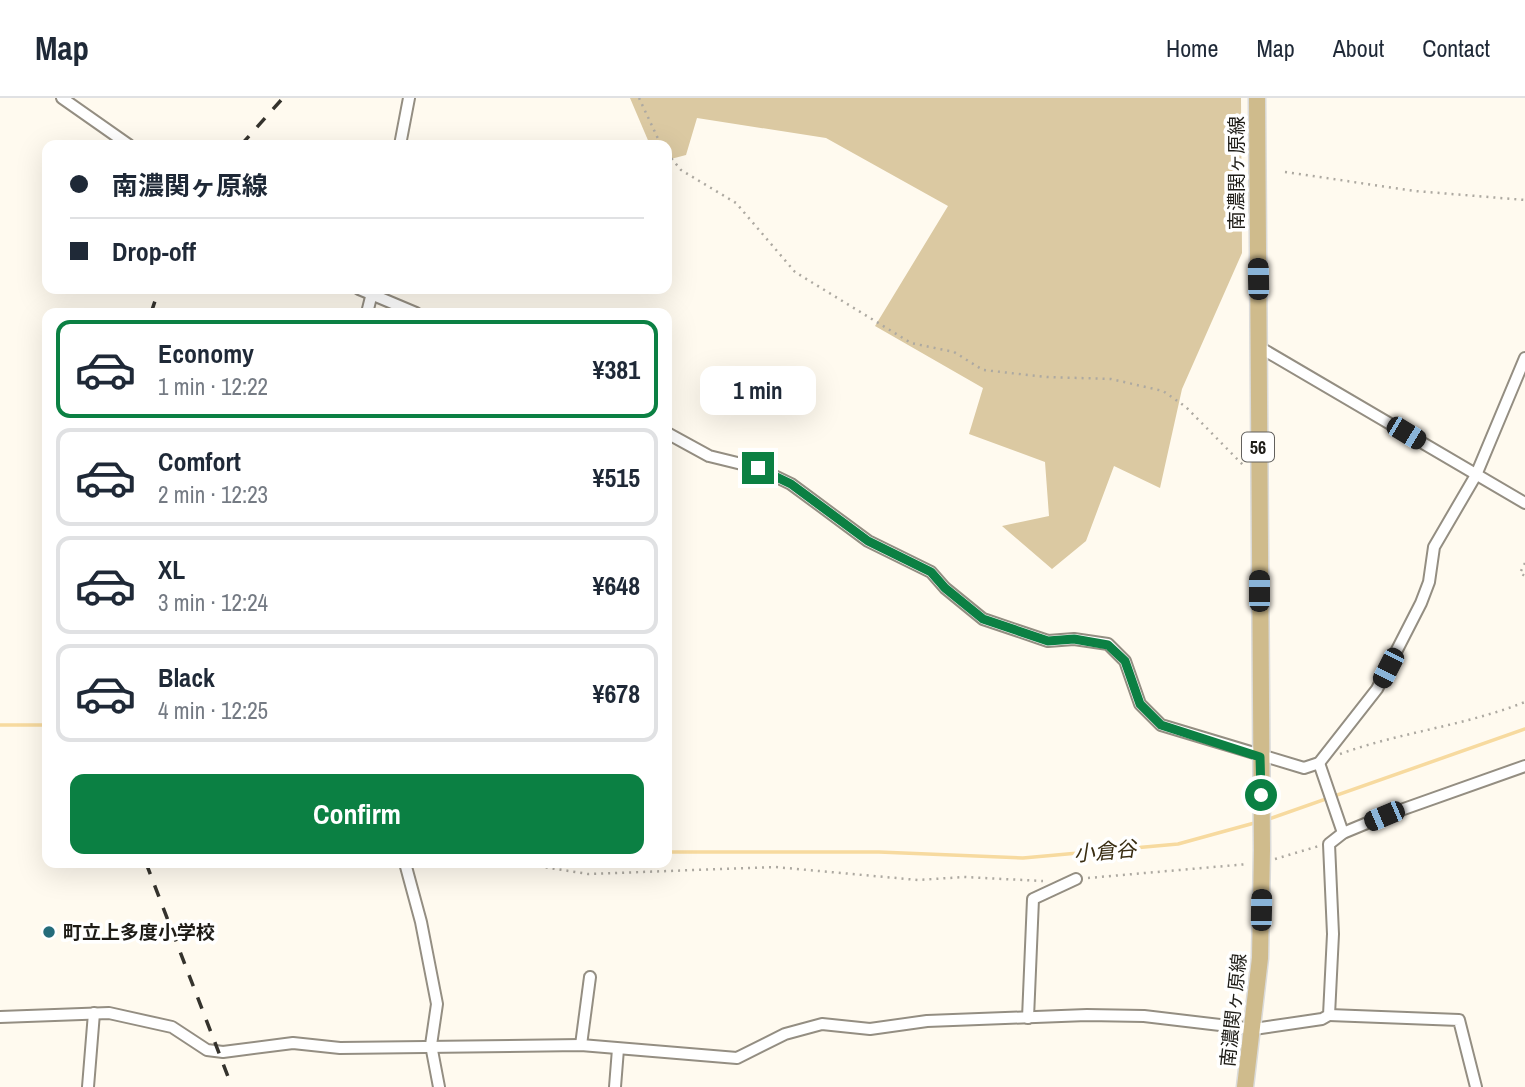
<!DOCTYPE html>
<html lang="en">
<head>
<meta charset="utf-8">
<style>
  :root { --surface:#fff; --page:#f6f6f7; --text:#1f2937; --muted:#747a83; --line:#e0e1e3; --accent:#0b8043 }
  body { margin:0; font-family:"Archivo Narrow","Noto Sans JP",sans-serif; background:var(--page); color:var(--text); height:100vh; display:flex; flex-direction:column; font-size:26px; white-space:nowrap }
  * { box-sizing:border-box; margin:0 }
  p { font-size:23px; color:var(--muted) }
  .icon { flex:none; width:38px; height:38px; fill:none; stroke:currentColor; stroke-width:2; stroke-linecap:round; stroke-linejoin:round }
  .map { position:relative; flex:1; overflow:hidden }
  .side { position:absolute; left:42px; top:210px; width:630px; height:560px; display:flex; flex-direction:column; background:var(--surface); border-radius:14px; box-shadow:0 7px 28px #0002 }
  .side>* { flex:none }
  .banner { position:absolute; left:42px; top:42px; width:630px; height:154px; border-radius:14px; box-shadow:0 7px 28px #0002; display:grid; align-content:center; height:154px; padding:0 28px; background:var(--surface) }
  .end { position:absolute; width:32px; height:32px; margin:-16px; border:9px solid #0b8043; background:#fff; box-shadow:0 0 0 4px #fff }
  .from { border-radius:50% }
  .bubble { position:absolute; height:49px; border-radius:14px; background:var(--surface); box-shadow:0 7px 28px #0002; font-size:23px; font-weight:800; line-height:49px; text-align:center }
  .car { position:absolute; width:21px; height:42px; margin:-21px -10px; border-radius:9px; box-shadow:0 0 5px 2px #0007; background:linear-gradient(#222 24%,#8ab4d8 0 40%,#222 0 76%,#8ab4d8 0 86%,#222 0) }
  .banner b { display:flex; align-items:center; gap:24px; height:66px; font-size:26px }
  .banner b+b { border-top:2px solid var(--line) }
  .banner i { width:18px; height:18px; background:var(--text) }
  ul { padding:12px 0 0; list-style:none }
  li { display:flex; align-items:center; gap:21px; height:98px; margin:0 14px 10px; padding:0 14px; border:4px solid var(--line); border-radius:14px }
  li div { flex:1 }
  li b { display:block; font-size:26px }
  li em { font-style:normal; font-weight:800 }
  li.selected { border-color:var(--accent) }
  li>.icon { width:63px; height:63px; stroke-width:1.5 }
  .action { display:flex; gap:14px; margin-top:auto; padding:14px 28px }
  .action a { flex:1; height:80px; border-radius:14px; background:var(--accent); color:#fff; font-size:28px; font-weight:800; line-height:80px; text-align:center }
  header { display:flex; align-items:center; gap:42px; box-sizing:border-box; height:98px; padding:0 35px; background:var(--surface); border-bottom:2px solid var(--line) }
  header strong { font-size:33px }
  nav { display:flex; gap:38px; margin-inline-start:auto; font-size:24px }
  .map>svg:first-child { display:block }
  .green { fill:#dbc9a2 }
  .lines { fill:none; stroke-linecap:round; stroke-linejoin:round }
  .stream { stroke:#f7da9f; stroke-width:3.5 }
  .street-casing { stroke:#948e82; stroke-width:14 }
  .primary-casing { stroke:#dbdbda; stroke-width:19 }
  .path { stroke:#ada9a1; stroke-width:2.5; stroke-dasharray:2 5; stroke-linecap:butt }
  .street { stroke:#fff; stroke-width:10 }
  .primary { stroke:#cfbb8c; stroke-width:16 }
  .rail { stroke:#35332d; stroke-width:3.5; stroke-dasharray:12 12; stroke-linecap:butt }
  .route { stroke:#0b8043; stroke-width:9 }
  .poi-dot { fill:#256c7a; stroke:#fff; stroke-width:2.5 }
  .labels { text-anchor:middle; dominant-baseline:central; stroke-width:7; stroke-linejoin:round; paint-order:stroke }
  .shield { fill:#fff; stroke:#62605d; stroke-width:2 }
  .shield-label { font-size:18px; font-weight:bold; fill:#1e1c17 }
  .street-label { font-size:19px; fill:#1e1c17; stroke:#fff }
  .poi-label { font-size:19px; font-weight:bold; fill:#1e1c17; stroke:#fff; text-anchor:start }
  .water-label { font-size:21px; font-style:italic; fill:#392d12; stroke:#fff }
</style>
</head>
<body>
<header>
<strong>Map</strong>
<nav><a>Home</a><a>Map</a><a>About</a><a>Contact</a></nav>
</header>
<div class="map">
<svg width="1525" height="989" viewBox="0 0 1525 989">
  <rect width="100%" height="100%" fill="#fffaef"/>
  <!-- green -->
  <polygon class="green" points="630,0 1241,0 1242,155 1182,291 1160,390 1114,368 1086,443 1052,471 1002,428 1049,418 1045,364 969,336 983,290 875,228 948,108 826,40 697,20 686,57 667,62 667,47 650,47"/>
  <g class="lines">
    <!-- stream -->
    <g class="stream">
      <polyline points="0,627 47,627"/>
      <polyline points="1266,722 1525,631"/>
      <polyline points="667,754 879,754 1023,760 1178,746 1258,724"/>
    </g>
    <!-- street casing -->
    <g class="street-casing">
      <g id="street">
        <polyline points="62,0 129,47"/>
        <polyline points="400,47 409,0"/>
        <polyline points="359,191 416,215"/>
        <polyline points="367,215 373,191"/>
        <polyline points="1259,249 1525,405"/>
        <polyline points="667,335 709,358 758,370 791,386 868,443 931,474 945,490 983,521 1048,543 1074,541 1108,546 1125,563 1140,606 1161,627 1304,670 1319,665 1377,591 1421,505 1429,484 1434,449 1476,377 1525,260"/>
        <polyline points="1319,665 1343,735"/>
        <polyline points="405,765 421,824 437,906 431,947 439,989"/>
        <polyline points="1329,917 1459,922 1476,989"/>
        <polyline points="0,919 109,915 172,929 207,952 223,954 293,945 340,950 581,947 737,960 785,936 822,926 870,931 927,923 1087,917 1144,918 1254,931 1322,921 1329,917 1333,836 1329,746 1343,735 1384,718 1525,668"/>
        <polyline points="1028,920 1033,801 1076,781"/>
        <polyline points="581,947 590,879"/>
        <polyline points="88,989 94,915"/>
        <polyline points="615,989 618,951"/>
      </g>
    </g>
    <!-- primary casing -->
    <g class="primary-casing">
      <polyline id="primary" points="1245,989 1260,860 1262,752 1257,0"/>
    </g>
    <!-- path -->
    <g class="path">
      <polyline points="639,0 661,47"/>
      <polyline points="667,55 681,72 736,105 795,174 911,245 954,254 983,272 1047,279 1111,281 1163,293 1186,309 1245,369"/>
      <polyline points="1285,74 1415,93 1525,102"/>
      <polyline points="1525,465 1520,475 1525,478"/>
      <path d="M1340 656C1401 634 1464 628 1525 604"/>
      <polyline points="1275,761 1319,748"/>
      <polyline points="518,765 588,776 775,769 918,782 964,779 1043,783"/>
      <polyline points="1088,780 1248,766"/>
    </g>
    <!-- street -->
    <use href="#street" class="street"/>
    <!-- primary -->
    <use href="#primary" class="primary"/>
    <!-- rail -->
    <g class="rail">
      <polyline points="241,47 283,0"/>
      <polyline points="151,215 159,191"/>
      <polyline points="146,765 232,989"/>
    </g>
  </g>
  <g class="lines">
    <!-- route -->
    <polyline class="route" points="758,370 791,386 868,443 931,474 945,490 983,521 1048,543 1074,541 1108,547 1125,563 1140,606 1161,627 1260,659 1261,697"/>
  </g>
  <!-- markers -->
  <circle class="poi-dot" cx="49" cy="834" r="7"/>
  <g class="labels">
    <!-- shield labels -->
    <rect class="shield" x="1242" y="334.5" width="32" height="29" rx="5"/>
    <g class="shield-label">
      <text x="1258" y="349">56</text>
    </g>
    <!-- street labels -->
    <g class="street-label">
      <text transform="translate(1236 75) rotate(-90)">南濃関ヶ原線</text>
      <text transform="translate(1233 912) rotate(-84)">南濃関ヶ原線</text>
    </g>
    <!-- poi labels -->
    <g class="poi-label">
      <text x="63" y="834">町立上多度小学校</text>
    </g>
    <!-- water labels -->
    <g class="water-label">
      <text transform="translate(1105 753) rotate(-5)">小倉谷</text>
    </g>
  </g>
</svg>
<i class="end from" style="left:1261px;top:697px"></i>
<i class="end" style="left:758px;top:370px"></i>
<div class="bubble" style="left:700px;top:268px;width:116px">1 min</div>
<i class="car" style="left:1258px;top:181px;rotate:359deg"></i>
<i class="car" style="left:1406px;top:335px;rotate:121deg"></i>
<i class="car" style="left:1259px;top:493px;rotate:0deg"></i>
<i class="car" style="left:1388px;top:570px;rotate:207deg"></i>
<i class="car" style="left:1384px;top:718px;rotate:247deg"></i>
<i class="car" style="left:1261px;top:812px;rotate:1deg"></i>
<div class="banner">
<b><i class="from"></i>南濃関ヶ原線</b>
<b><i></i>Drop-off</b>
</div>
<section class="side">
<ul>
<li class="selected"><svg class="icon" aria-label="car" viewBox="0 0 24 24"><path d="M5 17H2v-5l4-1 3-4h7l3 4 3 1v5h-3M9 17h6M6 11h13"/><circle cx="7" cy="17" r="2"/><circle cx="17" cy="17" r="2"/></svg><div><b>Economy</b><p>1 min · 12:22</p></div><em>¥381</em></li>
<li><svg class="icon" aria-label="car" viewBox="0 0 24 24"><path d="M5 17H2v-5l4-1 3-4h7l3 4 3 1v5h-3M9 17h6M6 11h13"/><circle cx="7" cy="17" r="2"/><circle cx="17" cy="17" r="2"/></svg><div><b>Comfort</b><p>2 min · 12:23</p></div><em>¥515</em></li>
<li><svg class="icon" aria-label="car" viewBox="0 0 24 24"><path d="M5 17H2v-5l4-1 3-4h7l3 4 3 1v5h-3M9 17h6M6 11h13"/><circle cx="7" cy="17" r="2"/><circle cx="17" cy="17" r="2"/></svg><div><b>XL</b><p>3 min · 12:24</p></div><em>¥648</em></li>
<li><svg class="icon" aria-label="car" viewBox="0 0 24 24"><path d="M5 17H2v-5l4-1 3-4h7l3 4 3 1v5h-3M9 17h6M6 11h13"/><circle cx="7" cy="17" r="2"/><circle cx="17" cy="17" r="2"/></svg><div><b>Black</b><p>4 min · 12:25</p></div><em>¥678</em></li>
</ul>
<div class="action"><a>Confirm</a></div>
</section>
</div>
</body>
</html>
